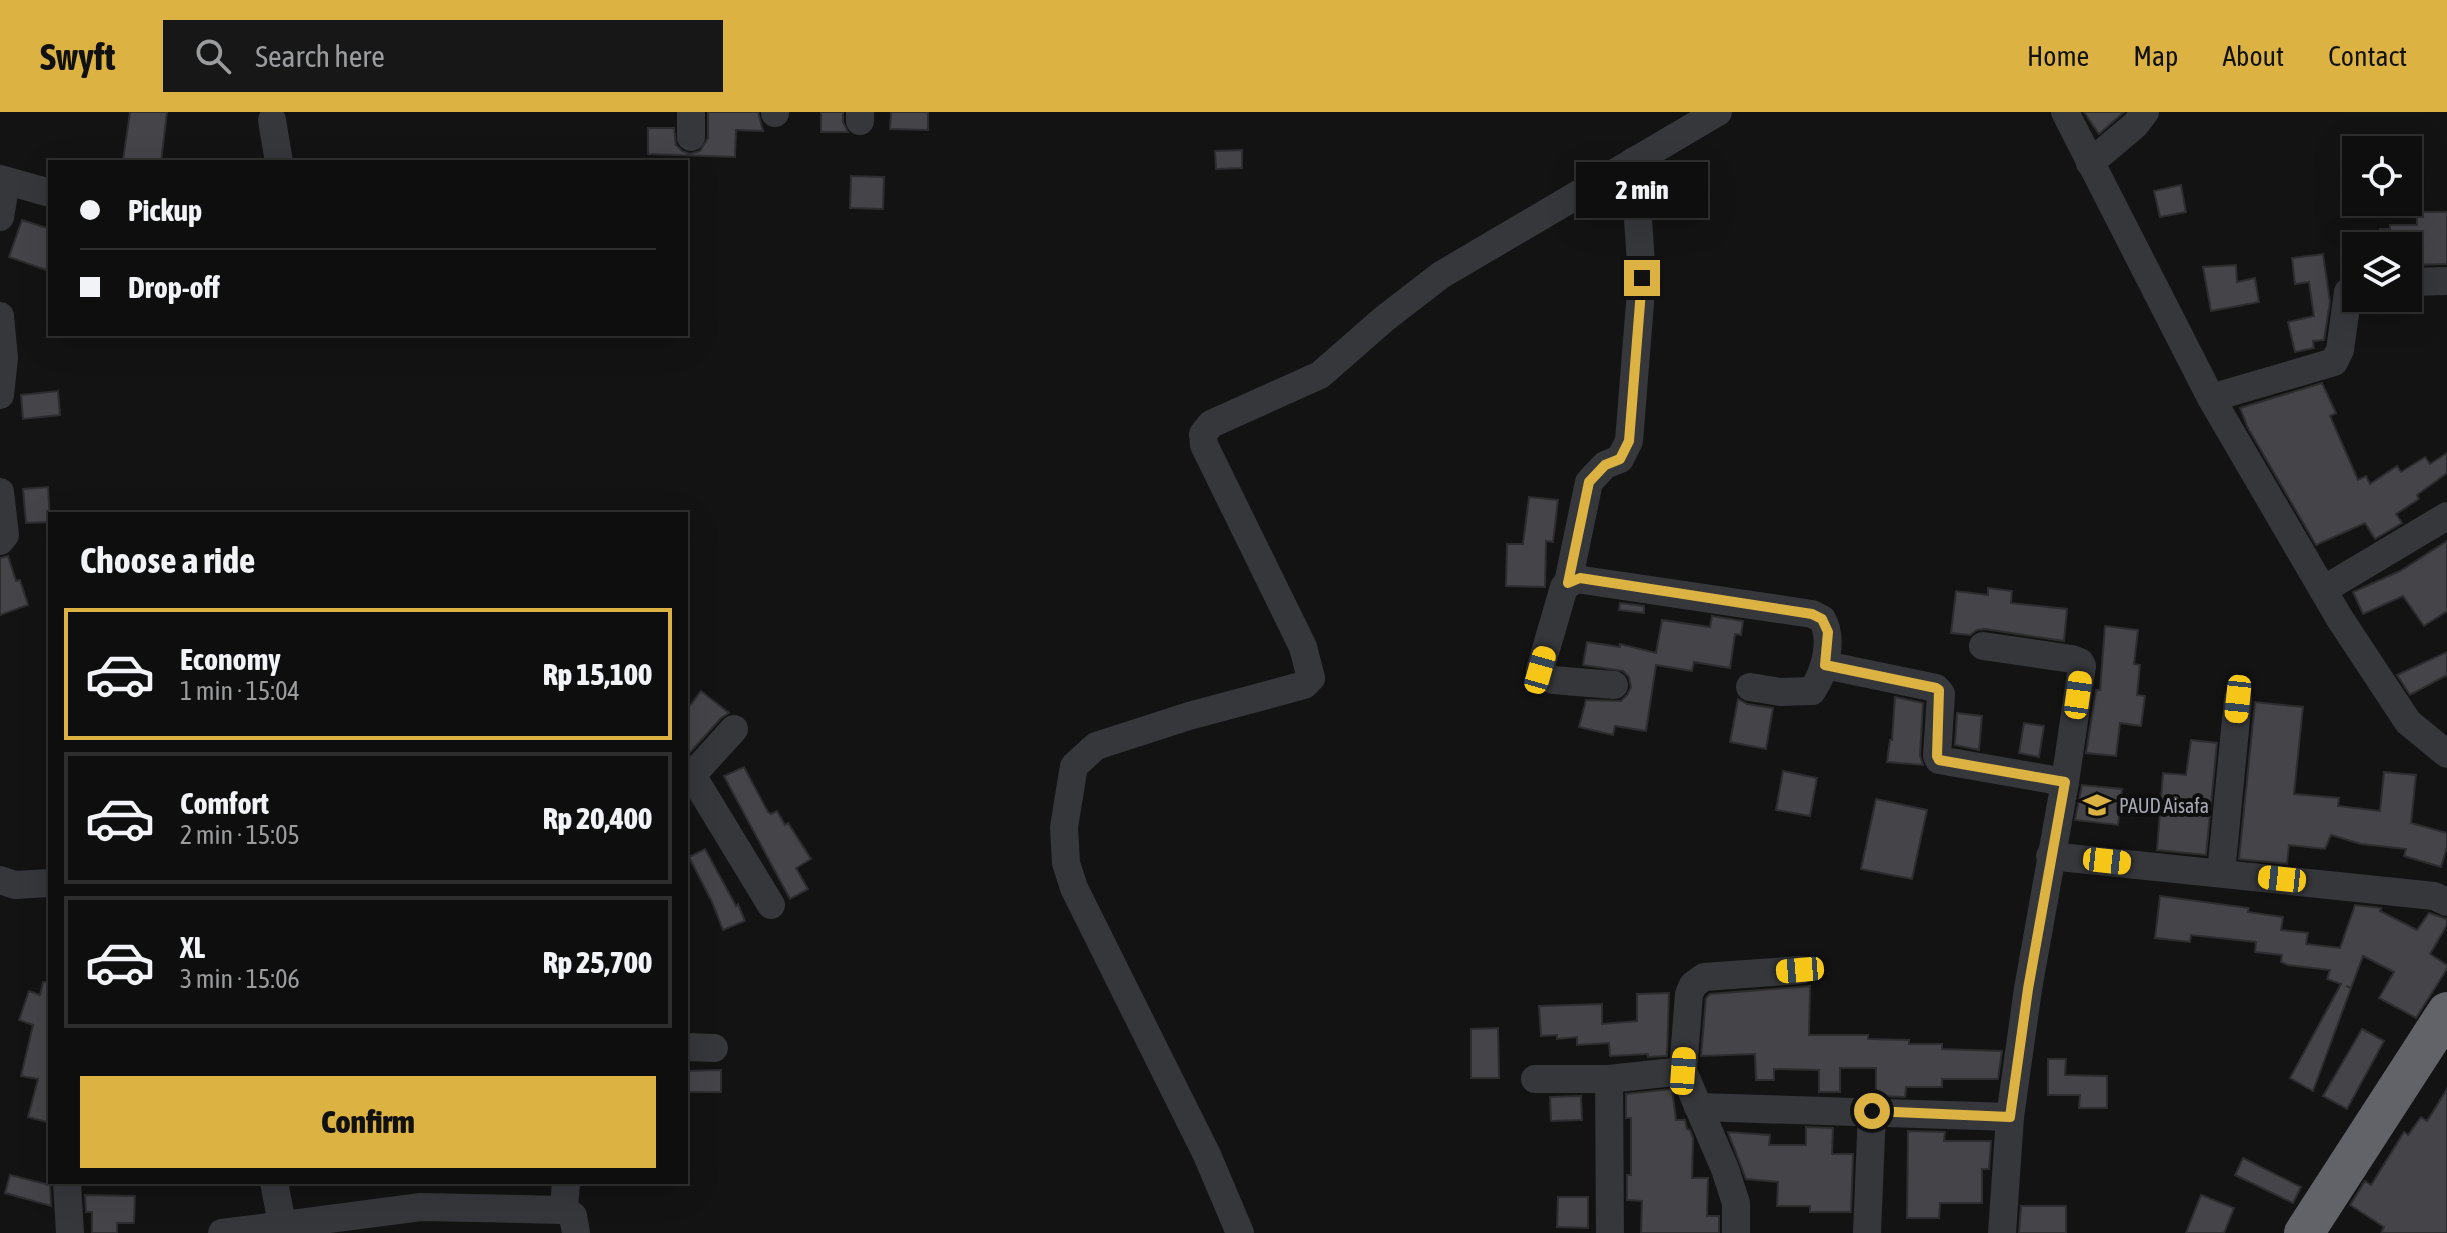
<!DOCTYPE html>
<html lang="en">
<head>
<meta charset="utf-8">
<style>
  :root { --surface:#0e0e0f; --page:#171718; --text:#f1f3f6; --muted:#9b9c9e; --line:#2e2e2f; --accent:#dcb343 }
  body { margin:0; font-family:"Asap Condensed",sans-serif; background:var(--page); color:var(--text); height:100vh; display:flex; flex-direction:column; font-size:30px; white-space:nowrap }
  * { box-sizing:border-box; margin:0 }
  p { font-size:26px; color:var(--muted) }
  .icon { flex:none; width:44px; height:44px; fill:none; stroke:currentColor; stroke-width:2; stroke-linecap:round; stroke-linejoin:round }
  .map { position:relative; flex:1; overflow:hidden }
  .sheet { position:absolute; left:48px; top:400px; width:640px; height:672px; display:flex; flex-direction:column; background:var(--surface); border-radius:0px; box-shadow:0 8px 32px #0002,0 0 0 2px var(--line) }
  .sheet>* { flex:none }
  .banner { position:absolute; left:48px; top:48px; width:640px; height:176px; border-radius:0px; box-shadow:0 8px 32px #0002,0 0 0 2px var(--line); display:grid; align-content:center; height:176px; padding:0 32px; background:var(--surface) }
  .controls { position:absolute; left:2342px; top:24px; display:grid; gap:16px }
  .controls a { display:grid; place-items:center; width:80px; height:80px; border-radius:0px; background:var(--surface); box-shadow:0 8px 32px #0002,0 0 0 2px var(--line); font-size:40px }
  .end { position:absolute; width:36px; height:36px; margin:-18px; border:10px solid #dcb343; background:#111; box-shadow:0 0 0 4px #111 }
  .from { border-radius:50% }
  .bubble { position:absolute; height:56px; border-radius:0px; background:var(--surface); box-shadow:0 8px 32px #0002,0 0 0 2px var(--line); font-size:26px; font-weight:800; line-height:56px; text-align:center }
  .car { position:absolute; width:24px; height:48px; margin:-24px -12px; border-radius:10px; box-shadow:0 0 6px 2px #0007; background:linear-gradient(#f5c518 24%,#345 0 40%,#f5c518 0 76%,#345 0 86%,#f5c518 0) }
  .banner b { display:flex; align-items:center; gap:28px; height:76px; font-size:30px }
  .banner b+b { border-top:2px solid var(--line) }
  .banner i { width:20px; height:20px; background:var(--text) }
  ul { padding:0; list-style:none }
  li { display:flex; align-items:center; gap:24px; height:132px; margin:0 16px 12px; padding:0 16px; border:4px solid var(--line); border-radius:0px }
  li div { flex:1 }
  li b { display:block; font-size:30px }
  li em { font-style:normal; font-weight:800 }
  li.current { border-color:var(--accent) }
  li>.icon { width:72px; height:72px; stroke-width:1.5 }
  h2 { padding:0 32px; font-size:36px; line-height:96px }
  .action { display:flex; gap:16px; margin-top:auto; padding:16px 32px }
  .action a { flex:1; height:92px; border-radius:0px; background:var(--accent); color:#111; font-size:32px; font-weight:800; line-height:92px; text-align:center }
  header { display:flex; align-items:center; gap:48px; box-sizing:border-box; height:112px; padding:0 40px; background:var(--accent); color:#111 }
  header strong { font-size:38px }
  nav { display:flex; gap:44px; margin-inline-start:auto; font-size:28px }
  .search { width:560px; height:72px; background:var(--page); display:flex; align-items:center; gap:20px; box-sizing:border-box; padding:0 28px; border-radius:0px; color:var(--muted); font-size:30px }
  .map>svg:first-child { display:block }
  .building { fill:#454549; stroke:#2d2d30; stroke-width:2 }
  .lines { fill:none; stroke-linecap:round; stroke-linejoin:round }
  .minor { stroke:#36373b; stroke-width:28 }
  .highway { stroke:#616369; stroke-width:40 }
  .route { stroke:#dcb343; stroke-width:10 }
  .labels { text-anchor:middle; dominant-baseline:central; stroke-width:8; stroke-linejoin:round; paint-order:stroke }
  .poi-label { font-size:20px; fill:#a6a9b3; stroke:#0e0e0f; text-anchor:start }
</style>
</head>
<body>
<header>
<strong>Swyft</strong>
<div class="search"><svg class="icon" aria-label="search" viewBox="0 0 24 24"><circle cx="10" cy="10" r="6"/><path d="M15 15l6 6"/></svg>Search here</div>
<nav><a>Home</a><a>Map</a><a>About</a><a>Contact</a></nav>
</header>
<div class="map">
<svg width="2447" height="1121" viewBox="0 0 2447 1121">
  <rect width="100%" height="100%" fill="#131314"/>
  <!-- building -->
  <g class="building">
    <polygon points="130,0 167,0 161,50 123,48"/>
    <polygon points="708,0 758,0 763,19 736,18 735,45 648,42 648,16 674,16 676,33 682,39 690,42 700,39 708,26"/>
    <polygon points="821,0 843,0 843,10 848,20 821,20"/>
    <polygon points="891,0 928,0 928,18 890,17"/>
    <polygon points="2084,0 2124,0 2099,22"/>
    <polygon points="1242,38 1242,56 1216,57 1215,39"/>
    <polygon points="851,64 884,65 883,97 850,96"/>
    <polygon points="2181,73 2186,100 2160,105 2154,79"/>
    <polygon points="2417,100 2447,100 2447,152 2413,153 2412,134 2380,134 2380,117 2390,117 2390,113 2417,113"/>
    <polygon points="22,108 50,117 50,146 46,158 9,145"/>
    <polygon points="2323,142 2330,190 2324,228 2313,229 2314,236 2295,240 2288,210 2314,204 2309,170 2295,172 2292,146"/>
    <polygon points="2236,153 2237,170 2255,166 2259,190 2211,199 2203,155"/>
    <polygon points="2322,271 2336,301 2330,304 2358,368 2366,364 2370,372 2397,354 2401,360 2425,345 2430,352 2447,341 2447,361 2417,383 2419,387 2396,402 2402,411 2375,427 2365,411 2316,433 2248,316 2240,296"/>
    <polygon points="58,279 60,303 23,307 21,283"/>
    <polygon points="48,375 50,410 26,411 23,377"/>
    <polygon points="1529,385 1558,388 1553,430 1546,429 1545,475 1506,474 1507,432 1523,432"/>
    <polygon points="2447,429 2447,499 2424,514 2403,484 2363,502 2353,480 2400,459"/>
    <polygon points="8,444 16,469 20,468 28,493 0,503 0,446"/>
    <polygon points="1988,476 2012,479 2011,491 2067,497 2064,529 1985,517 1977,518 1970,523 1951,521 1956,479 1988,483"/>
    <polygon points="1620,491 1644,494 1644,501 1619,498"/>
    <polygon points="1712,504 1743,509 1741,523 1735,522 1730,556 1694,550 1692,559 1656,553 1646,619 1615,614 1613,623 1579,615 1586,588 1621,589 1627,583 1631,575 1629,565 1623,559 1583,553 1587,530 1620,535 1620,532 1656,541 1662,508 1710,515"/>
    <polygon points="2105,514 2138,518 2134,552 2140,553 2137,583 2145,584 2141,614 2120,611 2116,644 2086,641 2096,578 2100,578"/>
    <polygon points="2447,540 2447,563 2410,583 2397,563"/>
    <polygon points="701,579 729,601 721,606 686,645 686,599"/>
    <polygon points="1895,585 1923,591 1920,643 1923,653 1887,650 1890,628 1892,628"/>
    <polygon points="1738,587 1747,592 1773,596 1766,637 1730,630"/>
    <polygon points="2255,590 2303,595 2294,682 2339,686 2338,694 2380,699 2384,660 2416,663 2411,711 2447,721 2447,735 2441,755 2404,744 2406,737 2361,732 2331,723 2325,737 2289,733 2287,752 2239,747"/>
    <polygon points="1957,601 1982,604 1979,638 1955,633"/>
    <polygon points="2024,611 2044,614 2039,645 2019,641"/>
    <polygon points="2191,628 2217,631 2206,743 2157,738 2163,661 2186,663"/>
    <polygon points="744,655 768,700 771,702 777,699 785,713 788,711 811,747 796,756 808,777 790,787 724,664"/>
    <polygon points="1783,659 1817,666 1810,704 1776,698"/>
    <polygon points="2082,673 2122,677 2118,713 2075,708"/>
    <polygon points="1876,687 1927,698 1912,767 1861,757"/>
    <polygon points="705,737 736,794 738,792 745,809 723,818 712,790 689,745"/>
    <polygon points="2160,784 2249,796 2248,800 2283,805 2281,818 2308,821 2306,832 2340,836 2355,793 2381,796 2380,799 2417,818 2429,801 2447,807 2447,813 2430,842 2447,853 2447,857 2416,906 2379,886 2394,860 2363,844 2351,876 2346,874 2351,876 2313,979 2290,966 2341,872 2327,867 2330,858 2288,853 2281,850 2282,843 2255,840 2256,830 2191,823 2190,830 2155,826"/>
    <polygon points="43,870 50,870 50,1011 28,1005 38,967 21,964 33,913 19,908 29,879 40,883"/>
    <polygon points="1810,874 1809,923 1868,923 1868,927 1909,928 1909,932 1942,932 1942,937 2002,939 1998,967 1942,967 1942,975 1906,975 1905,985 1879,984 1876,983 1876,956 1840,956 1840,980 1819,980 1819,958 1774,957 1774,968 1756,968 1755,942 1701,944 1706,886 1710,882"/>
    <polygon points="1669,881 1667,944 1648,945 1648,942 1610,944 1609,931 1577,933 1577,925 1557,927 1557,923 1541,924 1539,894 1602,892 1602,912 1637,909 1637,882"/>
    <polygon points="1498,916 1499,966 1471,966 1471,917"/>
    <polygon points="2362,917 2384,929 2347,997 2323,984"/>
    <polygon points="2048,947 2066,947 2065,963 2107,964 2107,996 2079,996 2080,983 2048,983"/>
    <polygon points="721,958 721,980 686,980 686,959"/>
    <polygon points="1672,977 1676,1008 1685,1008 1687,1017 1690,1018 1693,1026 1692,1066 1708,1066 1707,1104 1719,1104 1719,1121 1641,1121 1642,1089 1627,1088 1627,1063 1631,1063 1631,1006 1626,1006 1626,982"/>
    <polygon points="2447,977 2447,1121 2381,1121 2384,1115 2350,1093 2365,1069 2371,1073 2404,1020 2408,1023 2421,1005 2427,1009"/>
    <polygon points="1581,984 1582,1008 1551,1009 1550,985"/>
    <polygon points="1806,1015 1833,1016 1832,1042 1853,1042 1851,1100 1810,1100 1810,1094 1777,1094 1778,1070 1746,1067 1728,1020 1770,1023 1769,1033 1806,1033"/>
    <polygon points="1908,1019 1945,1020 1944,1029 1991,1029 1989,1057 1982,1057 1982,1091 1940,1091 1939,1106 1907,1106"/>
    <polygon points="2243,1046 2301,1075 2293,1091 2235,1063"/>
    <polygon points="10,1063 50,1073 51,1094 5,1081"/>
    <polygon points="85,1083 135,1084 134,1111 117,1111 117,1121 92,1121 92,1100 86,1100"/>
    <polygon points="2201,1083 2234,1096 2224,1121 2186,1121"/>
    <polygon points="1558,1085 1588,1085 1588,1116 1557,1115"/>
    <polygon points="2021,1094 2066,1094 2066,1121 2019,1121"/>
  </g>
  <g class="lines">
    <!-- minor -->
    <g class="minor">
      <polyline points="2065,0 2211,286 2340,507 2408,610 2447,642"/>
      <polyline points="775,1 775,0"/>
      <polyline points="272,8 279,50"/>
      <polyline points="860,9 860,0"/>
      <polyline points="691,25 691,0"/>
      <polyline points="2090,51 2135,13 2145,0"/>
      <polyline points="0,67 50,81"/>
      <polyline points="0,105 6,70"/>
      <polyline points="2408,170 2447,169"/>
      <polyline points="0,204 4,246 0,283"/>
      <polyline points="2211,286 2334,250 2340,238 2348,180 2356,173"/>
      <polyline points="0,380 5,423 0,429"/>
      <polyline points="1568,471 1589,370 1605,353 1620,347 1629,329 1642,166 1634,49"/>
      <polyline points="2323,478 2447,404"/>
      <polyline points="1983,534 2072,547 2080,550 2082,554 2065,670 2028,877 2010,1005 2002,1121"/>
      <polyline points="1825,553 1936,576 1941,582 1937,644 1939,648 2065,670"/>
      <path d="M1614 573 1553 568 1544 565 1540 558 1564 475 1576 467 1812 502 1822 507C1834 528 1825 560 1812 579L1780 580 1750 575"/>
      <polyline points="692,663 771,793"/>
      <polyline points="686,670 734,617"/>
      <polyline points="2050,744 2434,784 2447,790"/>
      <polyline points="2221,761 2238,587"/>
      <polyline points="0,768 15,773 50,771"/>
      <polyline points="686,935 714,936"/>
      <polyline points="1535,967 1609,967 1683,959"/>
      <polyline points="1609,967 1610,1121"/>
      <polyline points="1698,995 2010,1005"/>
      <polyline points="67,1070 70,1121"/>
      <polyline points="274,1070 282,1112"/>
      <polyline points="566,1070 564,1098 573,1104 576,1121"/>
      <polyline points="222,1121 421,1095 564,1098"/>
      <polyline points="1240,1121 1207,1043 1074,776 1066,751 1064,715 1074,654 1096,634 1189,604 1304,573 1311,566 1303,535 1204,333 1203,322 1211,312 1320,263 1384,207 1441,163 1718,0"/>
      <polyline points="1736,1121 1736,1091 1725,1057 1683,959 1689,882 1693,873 1704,865 1800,858"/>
      <polyline points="1867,1121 1872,999"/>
    </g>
    <!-- highway -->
    <polyline class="highway" points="2304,1121 2447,900"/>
  </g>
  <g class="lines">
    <!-- route -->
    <polyline class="route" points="1642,166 1629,329 1620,347 1605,353 1589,370 1568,471 1580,466 1812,502 1822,507 1828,520 1825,553 1936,576 1939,578 1937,644 1939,648 2065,670 2028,877 2010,1005 1872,999"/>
  </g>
  <!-- icons -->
  <defs>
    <g id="school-bare" transform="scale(2.16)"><path d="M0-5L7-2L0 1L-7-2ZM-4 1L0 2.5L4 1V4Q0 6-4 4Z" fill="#dcb343" stroke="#0e0e0f" stroke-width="2.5" paint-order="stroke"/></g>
  </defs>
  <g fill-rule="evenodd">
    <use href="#school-bare" x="2097" y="693"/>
  </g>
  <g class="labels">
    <!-- poi labels -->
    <g class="poi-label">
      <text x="2119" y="693">PAUD Aisafa</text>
    </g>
  </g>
</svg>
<div class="controls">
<a><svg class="icon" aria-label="locate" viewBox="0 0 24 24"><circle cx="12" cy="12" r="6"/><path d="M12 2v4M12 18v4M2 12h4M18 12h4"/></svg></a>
<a><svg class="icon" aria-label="layers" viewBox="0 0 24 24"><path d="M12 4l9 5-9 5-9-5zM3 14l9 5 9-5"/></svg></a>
</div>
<i class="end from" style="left:1872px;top:999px"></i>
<i class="end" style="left:1642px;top:166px"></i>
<div class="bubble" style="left:1576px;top:50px;width:132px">2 min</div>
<i class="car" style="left:1540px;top:558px;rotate:16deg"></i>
<i class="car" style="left:2078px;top:583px;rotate:8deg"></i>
<i class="car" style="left:2238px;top:587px;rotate:186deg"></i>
<i class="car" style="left:2107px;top:749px;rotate:96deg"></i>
<i class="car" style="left:2282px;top:767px;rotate:276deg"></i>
<i class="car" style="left:1800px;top:858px;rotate:265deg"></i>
<i class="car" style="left:1683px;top:959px;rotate:4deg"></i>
<div class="banner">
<b><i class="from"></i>Pickup</b>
<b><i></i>Drop-off</b>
</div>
<section class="sheet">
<h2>Choose a ride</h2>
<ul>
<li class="current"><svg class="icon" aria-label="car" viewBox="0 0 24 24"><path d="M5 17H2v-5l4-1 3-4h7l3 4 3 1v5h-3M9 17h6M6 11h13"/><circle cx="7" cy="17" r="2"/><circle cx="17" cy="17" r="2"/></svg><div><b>Economy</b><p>1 min · 15:04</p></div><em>Rp 15,100</em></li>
<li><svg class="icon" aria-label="car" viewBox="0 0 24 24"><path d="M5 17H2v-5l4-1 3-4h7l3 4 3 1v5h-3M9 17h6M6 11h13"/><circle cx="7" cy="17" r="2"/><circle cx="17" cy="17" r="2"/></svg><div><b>Comfort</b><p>2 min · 15:05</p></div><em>Rp 20,400</em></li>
<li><svg class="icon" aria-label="car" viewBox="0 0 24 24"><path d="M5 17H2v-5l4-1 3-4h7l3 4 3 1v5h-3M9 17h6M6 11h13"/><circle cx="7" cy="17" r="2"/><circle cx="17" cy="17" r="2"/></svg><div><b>XL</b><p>3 min · 15:06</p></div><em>Rp 25,700</em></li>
</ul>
<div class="action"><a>Confirm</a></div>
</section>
</div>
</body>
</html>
